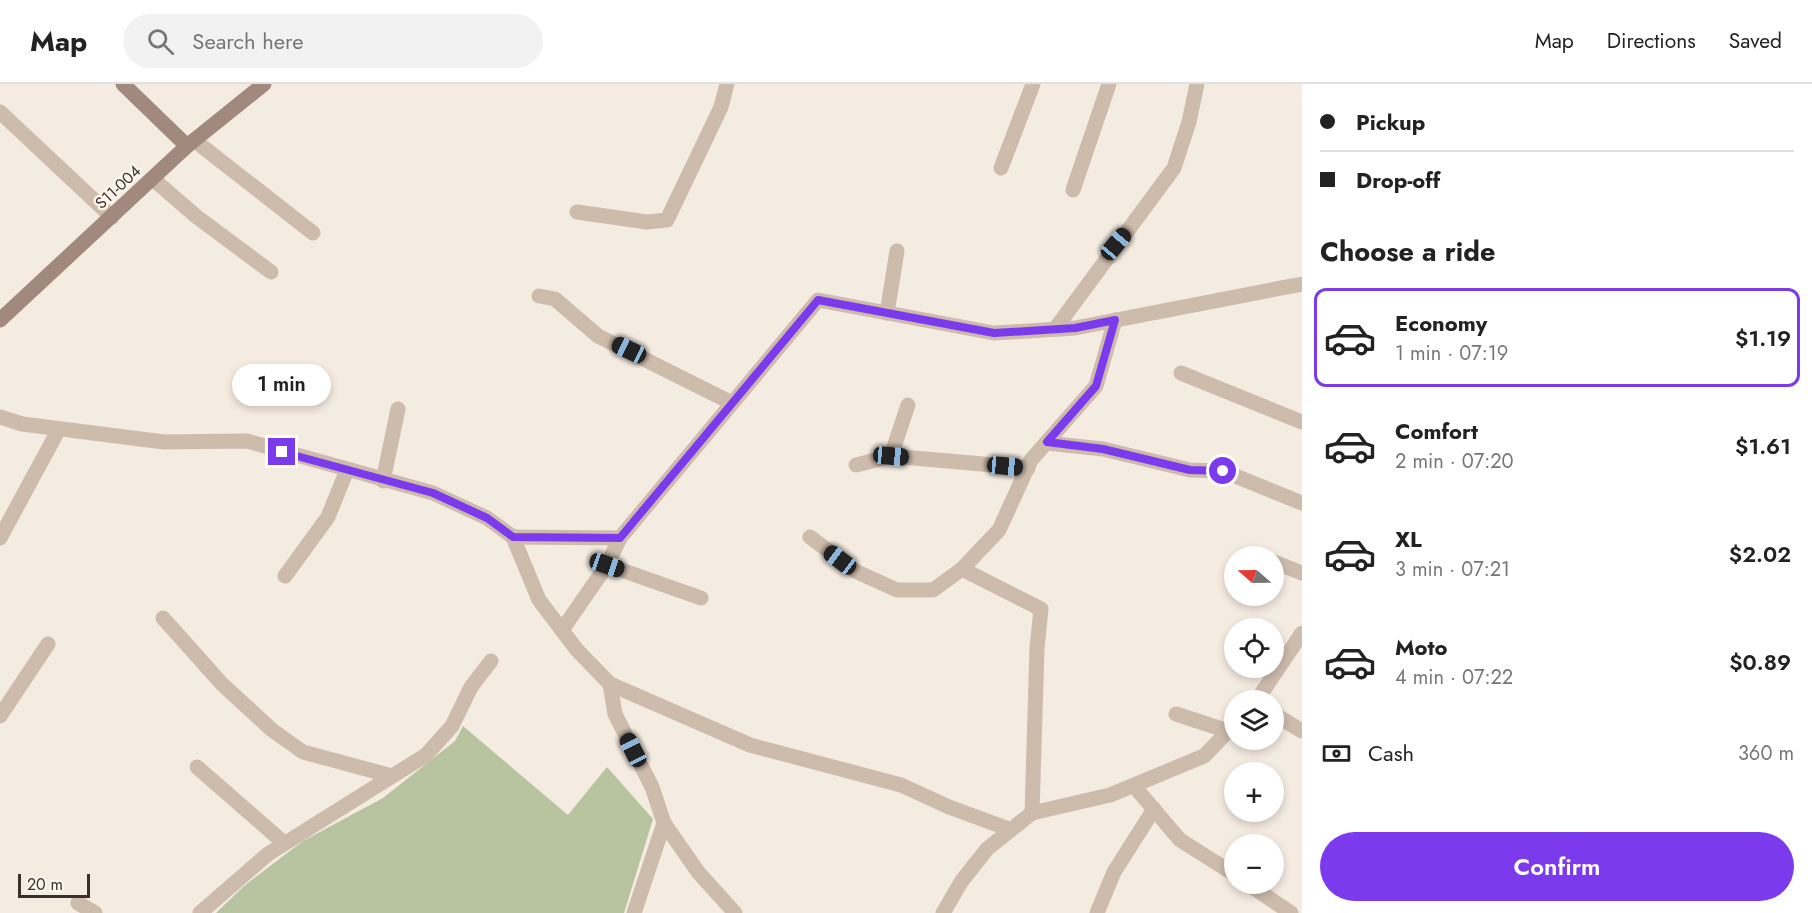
<!DOCTYPE html>
<html lang="en">
<head>
<meta charset="utf-8">
<style>
  :root { --surface:#fff; --page:#f2f2f2; --text:#222; --muted:#767676; --line:#e0e0e0; --accent:#7c3aed }
  body { margin:0; font-family:Jost,sans-serif; background:var(--page); color:var(--text); height:100vh; display:flex; flex-direction:column; font-size:22px; white-space:nowrap }
  * { box-sizing:border-box; margin:0 }
  p { font-size:20px; color:var(--muted) }
  .icon { flex:none; width:33px; height:33px; fill:none; stroke:currentColor; stroke-width:2; stroke-linecap:round; stroke-linejoin:round }
  .map { position:relative; flex:1; overflow:hidden }
  .drawer { display:flex; flex-direction:column; background:var(--surface); width:510px }
  .drawer>* { flex:none }
  .hud { display:grid; align-content:center; height:132px; padding:0 18px; background:var(--surface) }
  .needle { width:39px; rotate:290deg }
  .controls { position:absolute; left:1224px; top:462px; display:grid; gap:12px }
  .controls a { display:grid; place-items:center; width:60px; height:60px; border-radius:50%; background:var(--surface); box-shadow:0 3px 9px #0003; font-size:30px }
  .scale { position:absolute; left:18px; bottom:15px; width:72px; box-sizing:border-box; padding-left:6px; border:3px solid #3b302b; border-top:0; font-size:16px; line-height:21px; white-space:nowrap; color:#3b302b; -webkit-text-stroke:4px #fbf5ee; paint-order:stroke }
  .end { position:absolute; width:27px; height:27px; margin:-14px; border:8px solid #7c3aed; background:#fff; box-shadow:0 0 0 3px #fff }
  .from { border-radius:50% }
  .bubble { position:absolute; height:42px; border-radius:21px; background:var(--surface); box-shadow:0 3px 9px #0003; font-size:20px; font-weight:600; line-height:42px; text-align:center }
  .car { position:absolute; width:18px; height:36px; margin:-18px -9px; border-radius:8px; box-shadow:0 0 4px 2px #0007; background:linear-gradient(#222 24%,#8ab4d8 0 40%,#222 0 76%,#8ab4d8 0 86%,#222 0) }
  .hud b { display:flex; align-items:center; gap:21px; height:57px; font-size:22px }
  .hud b+b { border-top:2px solid var(--line) }
  .hud i { width:15px; height:15px; background:var(--text) }
  ul { padding:0; list-style:none }
  li { display:flex; align-items:center; gap:18px; height:99px; margin:0 12px 9px; padding:0 6px; border:3px solid transparent; border-radius:12px }
  li div { flex:1 }
  li b { display:block; font-size:22px }
  li em { font-style:normal; font-weight:600 }
  li.selected { border-color:var(--accent) }
  li>.icon { width:54px; height:54px; stroke-width:1.5 }
  h2 { padding:0 18px; font-size:27px; line-height:72px }
  .pay { display:flex; align-items:center; gap:15px; height:66px; padding:0 18px; font-size:22px }
  .pay p { margin-inline-start:auto }
  .action { display:flex; gap:12px; margin-top:auto; padding:12px 18px }
  .action a { flex:1; height:69px; border-radius:36px; background:var(--accent); color:#fff; font-size:24px; font-weight:600; line-height:69px; text-align:center }
  header { display:flex; align-items:center; gap:36px; box-sizing:border-box; height:84px; padding:0 30px; background:var(--surface); border-bottom:2px solid var(--line) }
  header strong { font-size:28px }
  nav { display:flex; gap:33px; margin-inline-start:auto; font-size:21px }
  .search { width:420px; height:54px; background:var(--page); display:flex; align-items:center; gap:15px; box-sizing:border-box; padding:0 21px; border-radius:33px; color:var(--muted); font-size:22px }
  main { display:flex; flex:1; min-height:0 }
  .map>svg:first-child { display:block }
  .green { fill:#b8c4a0 }
  .lines { fill:none; stroke-linecap:round; stroke-linejoin:round }
  .street { stroke:#cdbbac; stroke-width:15 }
  .secondary { stroke:#a18a7d; stroke-width:15 }
  .route { stroke:#7c3aed; stroke-width:8 }
  .labels { text-anchor:middle; dominant-baseline:central; stroke-width:5; stroke-linejoin:round; paint-order:stroke }
  .street-label { font-size:16px; fill:#3b302b; stroke:#fbf5ee }
</style>
</head>
<body>
<header>
<strong>Map</strong>
<div class="search"><svg class="icon" aria-label="search" viewBox="0 0 24 24"><circle cx="10" cy="10" r="6"/><path d="M15 15l6 6"/></svg>Search here</div>
<nav><a>Map</a><a>Directions</a><a>Saved</a></nav>
</header>
<main>
<div class="map">
<svg width="1302" height="829" viewBox="0 0 1302 829">
  <rect width="100%" height="100%" fill="#f4ebe1"/>
  <!-- green -->
  <polygon class="green" points="463,642 568,731 607,683 653,735 624,829 216,829 244,802 303,757 383,714 455,657"/>
  <g class="lines">
    <!-- street -->
    <g class="street">
      <polyline points="0,28 112,133"/>
      <polyline points="194,56 313,149"/>
      <polyline points="1001,84 1033,0"/>
      <polyline points="153,95 197,133 271,188"/>
      <polyline points="1073,106 1109,0"/>
      <polyline points="577,128 647,138 667,136 721,23 727,0"/>
      <polyline points="539,212 555,215 598,252 732,319"/>
      <polyline points="887,229 897,167"/>
      <polyline points="1055,245 1174,84 1189,38 1197,0"/>
      <polyline points="1181,289 1302,338"/>
      <polyline points="0,333 22,340 164,358 247,357 433,409 487,434 513,453 539,516 577,566 610,600 615,630 652,703 664,739 698,788 735,829"/>
      <polyline points="1047,359 1103,365 1190,386 1223,387 1302,419"/>
      <polyline points="891,372 908,321"/>
      <polyline points="856,381 891,372 1028,384"/>
      <polyline points="383,397 398,325"/>
      <polyline points="513,453 620,454 818,216 994,249 1075,244 1302,200"/>
      <polyline points="810,453 855,487 897,506 933,506 962,485 999,446 1031,376 1096,302 1115,236"/>
      <polyline points="0,454 59,345"/>
      <polyline points="1274,478 1302,489"/>
      <polyline points="607,481 701,514"/>
      <polyline points="962,485 1041,525 1037,564 1032,729"/>
      <polyline points="285,492 328,433 347,386"/>
      <polyline points="163,534 222,600 272,646 303,668 392,692"/>
      <polyline points="562,546 607,481 620,454"/>
      <polyline points="610,600 750,661 901,701 949,723 1009,745"/>
      <polyline points="1257,616 1302,549"/>
      <polyline points="1176,630 1228,647"/>
      <polyline points="1274,630 1302,647"/>
      <polyline points="0,632 48,560"/>
      <polyline points="197,683 284,759"/>
      <polyline points="1134,702 1180,756 1234,790"/>
      <polyline points="1248,800 1291,829"/>
      <polyline points="78,819 95,829"/>
      <polyline points="200,829 268,770 426,671 452,642 471,603 491,577"/>
      <polyline points="634,829 664,739"/>
      <polyline points="943,829 961,798 987,765 1032,729 1110,711 1204,672 1234,641"/>
      <polyline points="1097,829 1114,788 1154,725"/>
    </g>
    <!-- secondary -->
    <g class="secondary">
      <polyline points="123,0 187,62"/>
      <polyline points="0,236 187,62 264,0"/>
    </g>
  </g>
  <g class="lines">
    <!-- route -->
    <polyline class="route" points="282,368 433,409 487,434 513,453 620,454 818,216 994,249 1075,244 1115,236 1096,302 1047,358 1103,365 1190,386 1223,387"/>
  </g>
  <g class="labels">
    <!-- street labels -->
    <g class="street-label">
      <text transform="translate(118 103) rotate(-43)">S11-004</text>
    </g>
  </g>
</svg>
<div class="controls">
<a><svg class="needle" viewBox="-14 -14 28 28"><path d="M0-13l5 13h-10z" fill="#e53935"/><path d="M0 13l5-13h-10z" fill="#767676"/></svg></a>
<a><svg class="icon" aria-label="locate" viewBox="0 0 24 24"><circle cx="12" cy="12" r="6"/><path d="M12 2v4M12 18v4M2 12h4M18 12h4"/></svg></a>
<a><svg class="icon" aria-label="layers" viewBox="0 0 24 24"><path d="M12 4l9 5-9 5-9-5zM3 14l9 5 9-5"/></svg></a>
<a>+</a>
<a>−</a>
</div>
<div class="scale">20 m</div>
<i class="end from" style="left:1223px;top:387px"></i>
<i class="end" style="left:282px;top:368px"></i>
<div class="bubble" style="left:232px;top:280px;width:99px">1 min</div>
<i class="car" style="left:1116px;top:160px;rotate:40deg"></i>
<i class="car" style="left:629px;top:266px;rotate:295deg"></i>
<i class="car" style="left:891px;top:372px;rotate:95deg"></i>
<i class="car" style="left:1005px;top:382px;rotate:95deg"></i>
<i class="car" style="left:840px;top:476px;rotate:307deg"></i>
<i class="car" style="left:607px;top:481px;rotate:109deg"></i>
<i class="car" style="left:633px;top:666px;rotate:333deg"></i>
</div>
<section class="drawer">
<div class="hud">
<b><i class="from"></i>Pickup</b>
<b><i></i>Drop-off</b>
</div>
<h2>Choose a ride</h2>
<ul>
<li class="selected"><svg class="icon" aria-label="car" viewBox="0 0 24 24"><path d="M5 17H2v-5l4-1 3-4h7l3 4 3 1v5h-3M9 17h6M6 11h13"/><circle cx="7" cy="17" r="2"/><circle cx="17" cy="17" r="2"/></svg><div><b>Economy</b><p>1 min · 07:19</p></div><em>$1.19</em></li>
<li><svg class="icon" aria-label="car" viewBox="0 0 24 24"><path d="M5 17H2v-5l4-1 3-4h7l3 4 3 1v5h-3M9 17h6M6 11h13"/><circle cx="7" cy="17" r="2"/><circle cx="17" cy="17" r="2"/></svg><div><b>Comfort</b><p>2 min · 07:20</p></div><em>$1.61</em></li>
<li><svg class="icon" aria-label="car" viewBox="0 0 24 24"><path d="M5 17H2v-5l4-1 3-4h7l3 4 3 1v5h-3M9 17h6M6 11h13"/><circle cx="7" cy="17" r="2"/><circle cx="17" cy="17" r="2"/></svg><div><b>XL</b><p>3 min · 07:21</p></div><em>$2.02</em></li>
<li><svg class="icon" aria-label="car" viewBox="0 0 24 24"><path d="M5 17H2v-5l4-1 3-4h7l3 4 3 1v5h-3M9 17h6M6 11h13"/><circle cx="7" cy="17" r="2"/><circle cx="17" cy="17" r="2"/></svg><div><b>Moto</b><p>4 min · 07:22</p></div><em>$0.89</em></li>
</ul>
<div class="pay"><svg class="icon" aria-label="cash" viewBox="0 0 24 24"><path d="M3 7h18v10H3z"/><circle cx="12" cy="12" r="2"/></svg>Cash<p>360 m</p></div>
<div class="action"><a>Confirm</a></div>
</section>
</main>
</body>
</html>
